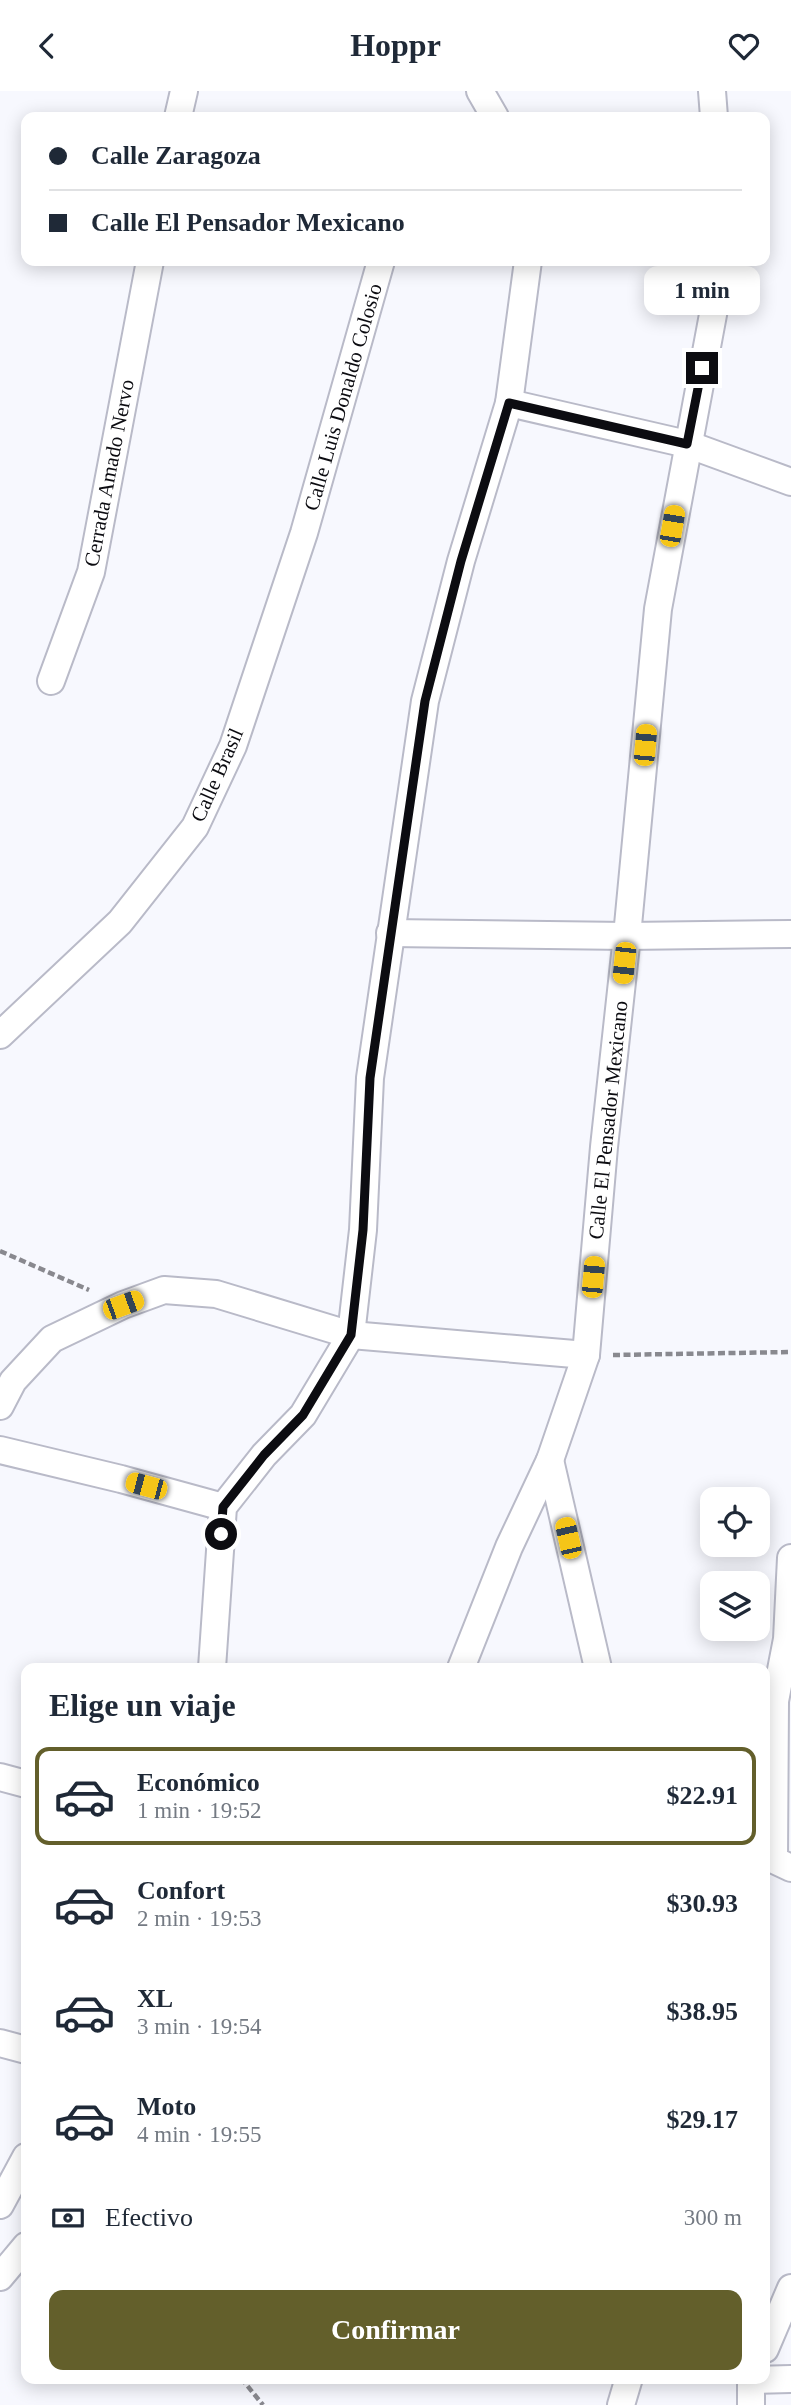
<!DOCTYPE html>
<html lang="es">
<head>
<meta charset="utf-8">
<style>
  :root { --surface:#fff; --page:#f2f2f3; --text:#1f2937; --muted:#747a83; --line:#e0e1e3; --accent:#635f2b }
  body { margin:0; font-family:Georgia,serif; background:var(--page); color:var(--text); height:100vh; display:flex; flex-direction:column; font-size:26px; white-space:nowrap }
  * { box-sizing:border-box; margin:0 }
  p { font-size:23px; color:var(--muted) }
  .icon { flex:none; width:38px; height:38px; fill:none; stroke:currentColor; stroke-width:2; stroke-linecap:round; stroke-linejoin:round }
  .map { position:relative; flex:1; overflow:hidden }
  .details { position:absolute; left:21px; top:1572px; width:749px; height:721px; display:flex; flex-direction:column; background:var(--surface); border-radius:14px; box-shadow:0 4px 18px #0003 }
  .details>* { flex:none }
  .guide { position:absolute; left:21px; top:21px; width:749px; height:154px; border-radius:14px; box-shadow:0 4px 18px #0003; display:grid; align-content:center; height:154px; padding:0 28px; background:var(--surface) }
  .buttons { position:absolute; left:700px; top:1396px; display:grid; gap:14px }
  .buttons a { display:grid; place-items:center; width:70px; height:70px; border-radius:14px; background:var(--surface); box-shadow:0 4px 18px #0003; font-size:35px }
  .end { position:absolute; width:32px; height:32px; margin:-16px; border:9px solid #0c0c11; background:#fff; box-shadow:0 0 0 4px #fff }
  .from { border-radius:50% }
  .bubble { position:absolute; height:49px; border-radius:14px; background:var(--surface); box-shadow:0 4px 18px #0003; font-size:23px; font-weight:600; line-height:49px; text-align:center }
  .car { position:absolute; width:21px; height:42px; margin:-21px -10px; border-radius:9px; box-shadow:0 0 5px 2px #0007; background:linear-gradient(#f5c518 24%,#345 0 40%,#f5c518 0 76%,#345 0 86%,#f5c518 0) }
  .guide b { display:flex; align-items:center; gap:24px; height:66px; font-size:26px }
  .guide b+b { border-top:2px solid var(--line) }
  .guide i { width:18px; height:18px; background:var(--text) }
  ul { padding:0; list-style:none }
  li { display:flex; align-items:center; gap:21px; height:98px; margin:0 14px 10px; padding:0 14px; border:4px solid transparent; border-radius:14px }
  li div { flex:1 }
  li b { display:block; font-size:26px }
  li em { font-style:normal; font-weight:600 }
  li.current { border-color:var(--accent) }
  li>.icon { width:63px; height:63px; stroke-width:1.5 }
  h2 { padding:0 28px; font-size:32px; line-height:84px }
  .pay { display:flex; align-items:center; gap:18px; height:77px; padding:0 28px; font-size:26px }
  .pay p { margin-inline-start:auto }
  .primary-button { display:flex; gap:14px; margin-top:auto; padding:14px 28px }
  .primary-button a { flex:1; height:80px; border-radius:14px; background:var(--accent); color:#fff; font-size:28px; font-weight:600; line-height:80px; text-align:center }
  header { display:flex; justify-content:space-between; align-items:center; height:91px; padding:0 28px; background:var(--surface); font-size:32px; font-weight:600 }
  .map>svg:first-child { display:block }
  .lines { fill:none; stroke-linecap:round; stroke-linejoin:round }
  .street-casing { stroke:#b9bac8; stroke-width:30 }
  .path { stroke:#89898f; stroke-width:4.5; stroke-dasharray:7 3.5; stroke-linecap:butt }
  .street { stroke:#fff; stroke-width:26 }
  .route { stroke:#0c0c11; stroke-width:9 }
  .labels { text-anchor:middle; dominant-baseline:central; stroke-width:5; stroke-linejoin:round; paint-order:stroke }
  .street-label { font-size:21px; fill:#0c0c11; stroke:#fff }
</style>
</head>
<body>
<header><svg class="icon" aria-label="back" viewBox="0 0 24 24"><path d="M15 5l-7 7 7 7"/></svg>Hoppr<svg class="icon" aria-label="heart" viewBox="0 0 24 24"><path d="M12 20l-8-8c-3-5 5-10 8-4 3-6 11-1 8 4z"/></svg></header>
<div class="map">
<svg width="791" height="2314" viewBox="0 0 791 2314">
  <rect width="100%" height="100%" fill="#f7f8fe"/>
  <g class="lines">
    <!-- street casing -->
    <g class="street-casing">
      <g id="street">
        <polyline points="480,0 495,26"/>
        <polyline points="712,0 714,26"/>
        <polyline points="178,26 184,0"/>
        <polyline points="509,312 687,353 791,391"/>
        <polyline points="51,590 91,481 150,170"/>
        <polyline points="390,842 627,845 791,843"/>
        <polyline points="0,944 120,831 195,736 233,655 304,442 381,170"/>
        <polyline points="0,1315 13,1290 52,1248 123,1214 164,1199 216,1203 351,1244 586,1264"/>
        <polyline points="0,1359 121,1388 223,1416"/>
        <polyline points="550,1369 598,1577"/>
        <polyline points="212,1577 223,1416 264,1364 303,1324 351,1244 363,1139 370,987 425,610 461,470 509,312 528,170"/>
        <polyline points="461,1577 509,1456 550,1369 586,1264 604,1056 627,845 658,518 723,170"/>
        <polyline points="775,1610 787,1548 791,1467"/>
        <polyline points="765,1613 775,1610 774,1769 791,1777"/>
        <polyline points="0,1686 26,1693"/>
        <polyline points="0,1952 26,1959"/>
        <polyline points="0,2114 26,2066"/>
        <polyline points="0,2186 26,2155"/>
        <polyline points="765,2258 791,2197"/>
        <polyline points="751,2289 791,2288"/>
        <polyline points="621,2314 629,2287"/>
        <polyline points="751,2314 751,2287"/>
      </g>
    </g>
    <!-- path -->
    <g class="path">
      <polyline points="0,1160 89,1199"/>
      <polyline points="613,1264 791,1261"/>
      <polyline points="241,2287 263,2314"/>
    </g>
    <!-- street -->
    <use href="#street" class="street"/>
  </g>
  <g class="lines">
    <!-- route -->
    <polyline class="route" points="221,1443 223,1416 264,1364 303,1324 351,1244 363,1139 370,987 425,610 461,470 509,312 687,353 702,277"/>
  </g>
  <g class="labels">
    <!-- street labels -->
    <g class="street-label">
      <text transform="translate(343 306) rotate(-74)">Calle Luis Donaldo Colosio</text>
      <text transform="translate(109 382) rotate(-79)">Cerrada Amado Nervo</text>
      <text transform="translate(217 684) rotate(-66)">Calle Brasil</text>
      <text transform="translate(608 1029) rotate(-84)">Calle El Pensador Mexicano</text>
    </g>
  </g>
</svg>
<div class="buttons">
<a><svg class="icon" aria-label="locate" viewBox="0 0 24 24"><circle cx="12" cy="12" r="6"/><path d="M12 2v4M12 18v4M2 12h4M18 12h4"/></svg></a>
<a><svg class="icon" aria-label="layers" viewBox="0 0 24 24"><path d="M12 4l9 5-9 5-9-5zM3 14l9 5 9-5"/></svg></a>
</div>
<i class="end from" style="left:221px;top:1443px"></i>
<i class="end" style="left:702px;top:277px"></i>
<div class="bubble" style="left:644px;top:175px;width:116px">1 min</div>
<i class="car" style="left:672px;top:435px;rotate:10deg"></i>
<i class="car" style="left:645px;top:654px;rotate:5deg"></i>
<i class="car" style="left:624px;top:872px;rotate:186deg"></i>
<i class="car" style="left:593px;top:1186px;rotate:5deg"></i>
<i class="car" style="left:123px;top:1214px;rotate:70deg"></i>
<i class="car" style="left:146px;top:1395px;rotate:285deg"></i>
<i class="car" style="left:568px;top:1447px;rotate:347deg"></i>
<div class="guide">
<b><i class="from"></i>Calle Zaragoza</b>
<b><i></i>Calle El Pensador Mexicano</b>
</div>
<section class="details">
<h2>Elige un viaje</h2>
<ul>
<li class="current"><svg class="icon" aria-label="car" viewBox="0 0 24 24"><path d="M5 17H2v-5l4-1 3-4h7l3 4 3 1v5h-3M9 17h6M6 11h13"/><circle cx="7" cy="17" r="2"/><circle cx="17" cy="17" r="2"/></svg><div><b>Económico</b><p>1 min · 19:52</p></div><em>$22.91</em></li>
<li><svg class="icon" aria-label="car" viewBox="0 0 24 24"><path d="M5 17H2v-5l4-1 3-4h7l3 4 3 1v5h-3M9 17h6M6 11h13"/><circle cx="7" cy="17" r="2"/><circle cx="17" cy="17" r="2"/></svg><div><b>Confort</b><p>2 min · 19:53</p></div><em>$30.93</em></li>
<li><svg class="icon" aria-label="car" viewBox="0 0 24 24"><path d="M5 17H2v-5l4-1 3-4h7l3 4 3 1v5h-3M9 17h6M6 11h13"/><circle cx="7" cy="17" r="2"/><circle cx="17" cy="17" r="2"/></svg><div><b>XL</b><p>3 min · 19:54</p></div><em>$38.95</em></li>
<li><svg class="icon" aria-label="car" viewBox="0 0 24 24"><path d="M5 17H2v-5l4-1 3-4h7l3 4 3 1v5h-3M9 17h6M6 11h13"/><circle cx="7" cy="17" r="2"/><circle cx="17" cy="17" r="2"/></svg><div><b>Moto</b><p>4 min · 19:55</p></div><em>$29.17</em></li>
</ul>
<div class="pay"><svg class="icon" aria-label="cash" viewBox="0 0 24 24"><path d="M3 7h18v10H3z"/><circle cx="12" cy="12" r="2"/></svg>Efectivo<p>300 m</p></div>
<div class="primary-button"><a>Confirmar</a></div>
</section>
</div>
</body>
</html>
